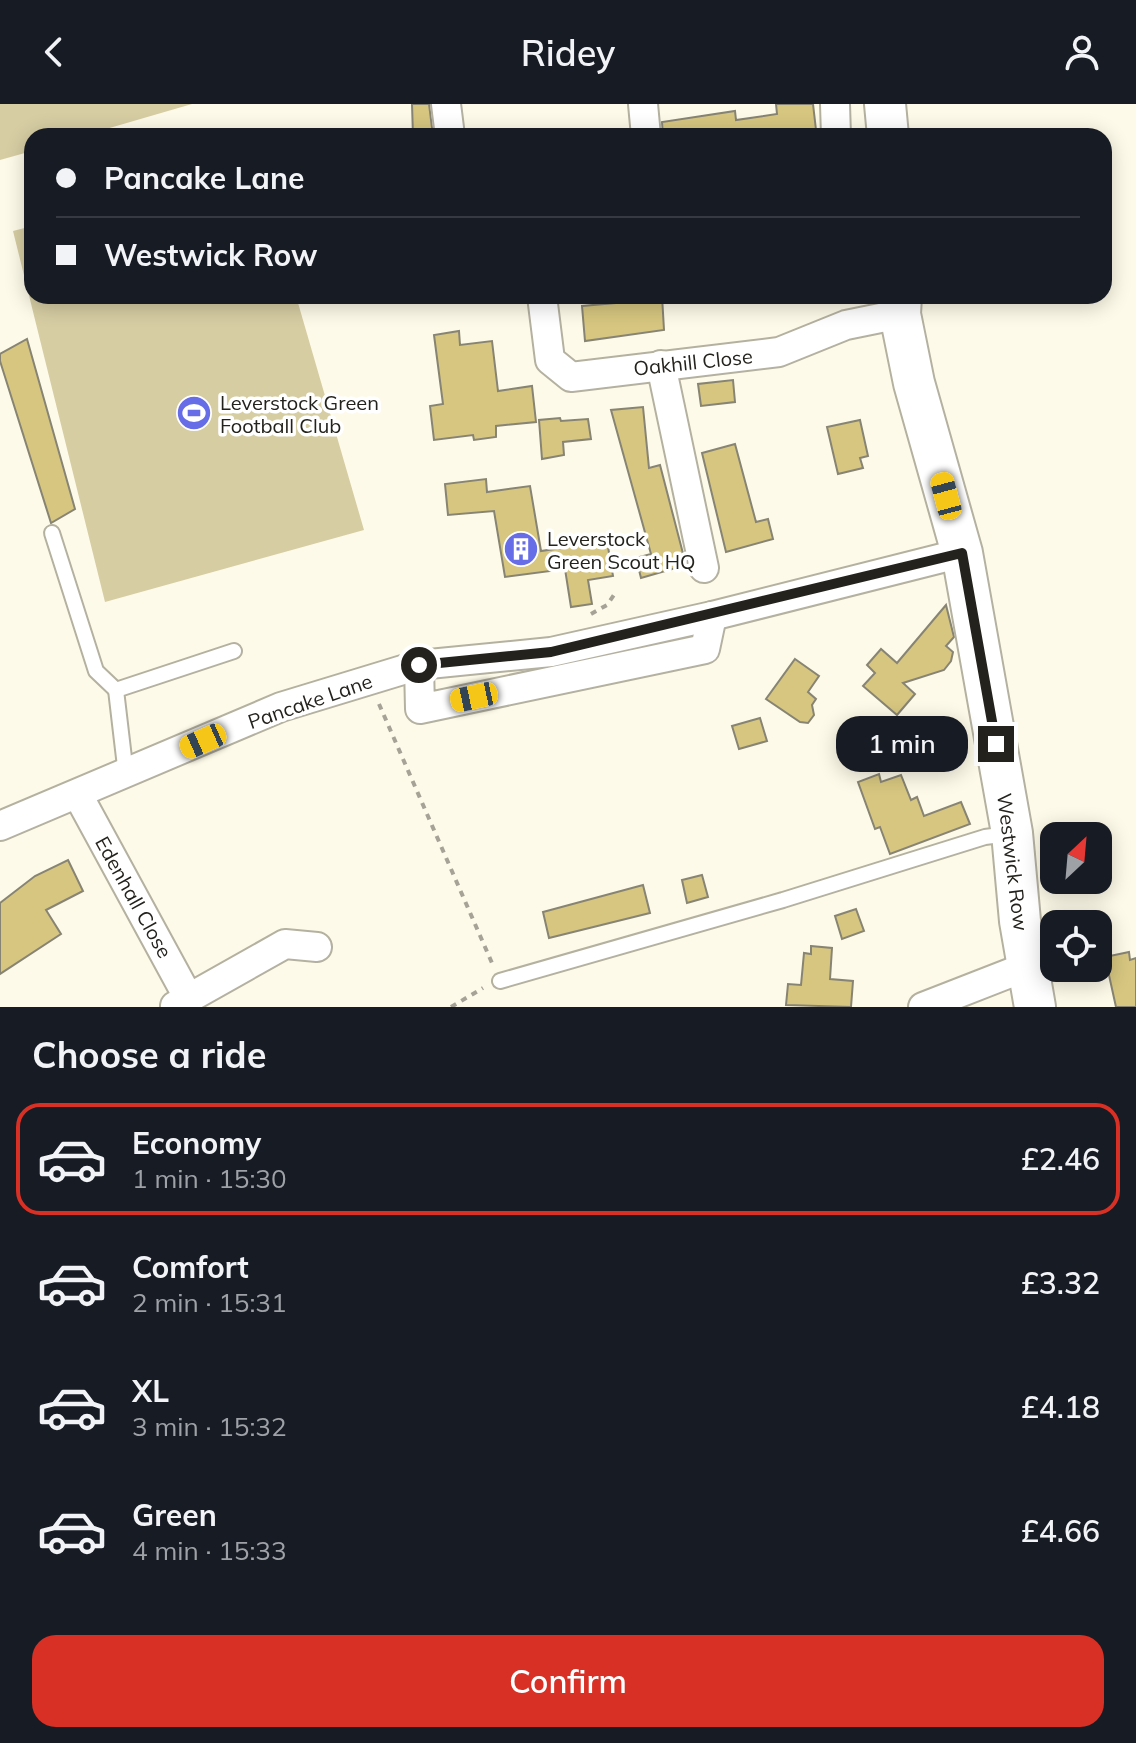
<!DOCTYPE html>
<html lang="en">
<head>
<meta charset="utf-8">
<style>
  :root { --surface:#171b24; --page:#20242c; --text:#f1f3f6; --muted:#9ea1a6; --line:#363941; --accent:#d93025 }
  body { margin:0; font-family:Mulish,sans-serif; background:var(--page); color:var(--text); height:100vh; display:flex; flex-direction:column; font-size:30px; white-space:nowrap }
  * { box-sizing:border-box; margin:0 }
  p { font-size:26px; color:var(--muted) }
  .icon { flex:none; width:44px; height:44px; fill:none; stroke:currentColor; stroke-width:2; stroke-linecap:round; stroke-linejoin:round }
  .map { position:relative; height:903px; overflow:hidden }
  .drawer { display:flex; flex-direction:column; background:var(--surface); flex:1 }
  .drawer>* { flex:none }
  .top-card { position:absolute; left:24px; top:24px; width:1088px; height:176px; border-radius:24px; box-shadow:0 4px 20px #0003; display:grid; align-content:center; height:176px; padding:0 32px; background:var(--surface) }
  .needle { width:52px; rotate:26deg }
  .fabs { position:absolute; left:1040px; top:718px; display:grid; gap:16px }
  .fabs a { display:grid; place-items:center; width:72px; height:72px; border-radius:16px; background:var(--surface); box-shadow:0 4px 20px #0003; font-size:40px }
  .end { position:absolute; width:36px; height:36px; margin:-18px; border:10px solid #24221c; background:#fff; box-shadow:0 0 0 4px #fff }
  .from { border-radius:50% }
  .bubble { position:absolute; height:56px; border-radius:24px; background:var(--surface); box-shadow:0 4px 20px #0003; font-size:26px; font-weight:600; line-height:56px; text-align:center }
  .car { position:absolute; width:24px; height:48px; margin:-24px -12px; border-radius:10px; box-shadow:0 0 6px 2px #0007; background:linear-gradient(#f5c518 24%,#345 0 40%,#f5c518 0 76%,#345 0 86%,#f5c518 0) }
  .top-card b { display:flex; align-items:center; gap:28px; height:76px; font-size:30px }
  .top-card b+b { border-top:2px solid var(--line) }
  .top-card i { width:20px; height:20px; background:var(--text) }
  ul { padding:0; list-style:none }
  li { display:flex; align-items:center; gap:24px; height:112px; margin:0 16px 12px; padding:0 16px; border:4px solid transparent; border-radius:24px }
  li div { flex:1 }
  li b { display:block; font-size:30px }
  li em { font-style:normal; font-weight:600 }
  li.selected { border-color:var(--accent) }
  li>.icon { width:72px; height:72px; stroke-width:1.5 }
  h2 { padding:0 32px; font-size:36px; line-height:96px }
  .primary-button { display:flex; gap:16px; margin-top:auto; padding:16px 32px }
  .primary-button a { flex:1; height:92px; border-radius:24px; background:var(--accent); color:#fff; font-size:32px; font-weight:600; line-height:92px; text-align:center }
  header { display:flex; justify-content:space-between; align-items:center; height:104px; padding:0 32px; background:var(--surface); font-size:36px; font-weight:600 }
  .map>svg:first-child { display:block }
  .green { fill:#d6cda3 }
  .building { fill:#d6c680; stroke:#888474; stroke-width:2 }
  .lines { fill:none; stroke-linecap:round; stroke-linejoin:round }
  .lane-casing { stroke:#b5b1a1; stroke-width:18 }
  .street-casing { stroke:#b5b1a1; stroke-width:32 }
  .secondary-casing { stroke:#b5b1a1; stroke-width:44 }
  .path { stroke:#a6a296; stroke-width:4; stroke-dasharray:6 6; stroke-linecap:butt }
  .lane { stroke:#fff; stroke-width:14 }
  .street { stroke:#fff; stroke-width:28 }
  .secondary { stroke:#fff; stroke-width:40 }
  .route { stroke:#24221c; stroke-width:10 }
  .labels { text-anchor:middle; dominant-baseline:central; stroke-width:7; stroke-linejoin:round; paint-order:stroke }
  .street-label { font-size:20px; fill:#24221c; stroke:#fff }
  .poi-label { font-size:20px; fill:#24221c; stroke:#fff; text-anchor:start }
</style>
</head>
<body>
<header><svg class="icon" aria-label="back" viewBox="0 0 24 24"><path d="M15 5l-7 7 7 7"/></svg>Ridey<svg class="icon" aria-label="person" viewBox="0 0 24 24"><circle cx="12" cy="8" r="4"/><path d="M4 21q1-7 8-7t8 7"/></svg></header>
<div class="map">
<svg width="1136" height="903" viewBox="0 0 1136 903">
  <rect width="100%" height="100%" fill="#fefae9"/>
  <!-- green -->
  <g class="green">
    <polygon points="0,0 192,0 82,32 32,32 32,47 0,56"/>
    <polygon points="32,122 32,192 296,192 364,426 105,498 13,127"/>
  </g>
  <!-- building -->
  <g class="building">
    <polygon points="412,0 429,0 433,32 413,32"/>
    <polygon points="776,0 813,0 816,26 773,32 663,32 662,18 735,7 736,16 777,10"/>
    <polygon points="637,192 662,192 664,226 585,237 582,202 638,197"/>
    <polygon points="459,227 460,241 492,237 498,287 532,282 536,318 496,322 496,333 474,336 473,331 434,336 430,302 443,300 434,231"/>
    <polygon points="27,235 75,405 51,419 0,257 0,250"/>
    <polygon points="733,276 735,298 701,302 698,280"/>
    <polygon points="643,303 649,364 660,361 686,461 641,474 636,454 651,450 611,306"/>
    <polygon points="560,314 561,317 588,315 591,335 563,338 564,351 542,355 539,316"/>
    <polygon points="860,316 868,352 860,354 863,364 838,370 827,323"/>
    <polygon points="735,340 756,418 768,415 773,435 726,448 702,349"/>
    <polygon points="486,375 487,388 530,382 541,447 607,437 613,472 588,476 592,500 571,503 565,465 505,473 494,407 448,411 445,380"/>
    <polygon points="946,501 954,533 946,542 953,548 951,557 944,566 903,579 915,590 897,611 863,582 875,569 867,561 881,545 897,559"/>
    <polygon points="795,555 819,572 808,588 816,595 812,601 814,611 808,619 800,618 766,595"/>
    <polygon points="760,614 767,637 739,645 732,622"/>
    <polygon points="879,670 881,678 901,671 911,696 917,693 924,712 961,698 970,720 890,750 880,723 875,725 858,678"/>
    <polygon points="68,756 83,787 46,806 61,830 0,870 0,799 35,772"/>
    <polygon points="702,771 708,793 687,799 682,776"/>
    <polygon points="643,781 650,809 549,834 543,808"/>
    <polygon points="856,805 864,827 842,835 835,812"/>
    <polygon points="811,842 832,844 830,875 853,877 851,903 786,901 788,880 801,881 804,849 811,850"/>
    <polygon points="1129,848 1130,856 1136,854 1136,903 1116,903 1105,853"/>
  </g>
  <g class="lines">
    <!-- lane casing -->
    <g class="lane-casing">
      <g id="lane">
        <polyline points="52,429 96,567 116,586"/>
        <polyline points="126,671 116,586 234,547"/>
        <polyline points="500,877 783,796 985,733 1008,730"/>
      </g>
    </g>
    <!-- street casing -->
    <g class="street-casing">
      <g id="street">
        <polyline points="446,0 450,32"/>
        <polyline points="643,0 646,32"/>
        <polyline points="835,0 836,32"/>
        <polyline points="542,192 550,256 571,273 779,248 846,221 900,210"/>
        <polyline points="661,261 704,464"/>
        <polyline points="419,561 420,605 705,545 712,512"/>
        <polyline points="78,691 189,895"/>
        <polyline points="0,722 281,603 419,561 551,548 712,512 962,449"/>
        <polyline points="175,902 285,840 317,843"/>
        <polyline points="923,903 1028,862"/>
      </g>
    </g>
    <!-- secondary casing -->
    <g class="secondary-casing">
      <g id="secondary">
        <polyline points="885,0 888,32"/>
        <polyline points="901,192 900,210 914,279 962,449 1012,729 1020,817 1035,903"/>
      </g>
    </g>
    <!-- path -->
    <g class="path">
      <polyline points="591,510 607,501 616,488"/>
      <polyline points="379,600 492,859"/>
      <polyline points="451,903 483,884"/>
    </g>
    <!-- lane -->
    <use href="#lane" class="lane"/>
    <!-- street -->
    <use href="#street" class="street"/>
    <!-- secondary -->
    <use href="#secondary" class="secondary"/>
  </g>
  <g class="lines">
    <!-- route -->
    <polyline class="route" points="419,561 551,548 962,449 996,640"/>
  </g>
  <!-- icons -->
  <defs>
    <g id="stadium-disc" transform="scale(1.8)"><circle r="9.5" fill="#676de6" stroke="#fff"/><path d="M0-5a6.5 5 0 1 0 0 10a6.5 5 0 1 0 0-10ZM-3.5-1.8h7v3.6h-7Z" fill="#fff"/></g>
    <g id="building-disc" transform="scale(1.8)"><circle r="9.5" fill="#676de6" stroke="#fff"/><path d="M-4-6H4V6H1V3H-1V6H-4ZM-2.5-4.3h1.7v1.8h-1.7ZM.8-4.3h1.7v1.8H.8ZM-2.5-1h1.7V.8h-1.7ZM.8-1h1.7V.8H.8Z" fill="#fff"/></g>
  </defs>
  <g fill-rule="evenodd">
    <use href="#stadium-disc" x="194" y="309"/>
    <use href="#building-disc" x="521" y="445"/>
  </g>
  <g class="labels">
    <!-- street labels -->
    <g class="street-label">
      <text transform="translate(693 258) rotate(-6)">Oakhill Close</text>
      <text transform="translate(310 597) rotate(-19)">Pancake Lane</text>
      <text transform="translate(1013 758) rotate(83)">Westwick Row</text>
      <text transform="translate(134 793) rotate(61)">Edenhall Close</text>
    </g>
    <!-- poi labels -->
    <g class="poi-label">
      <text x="220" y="298">Leverstock Green<tspan x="220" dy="23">Football Club</tspan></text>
      <text x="547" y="434">Leverstock<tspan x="547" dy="23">Green Scout HQ</tspan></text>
    </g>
  </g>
</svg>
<div class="fabs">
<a><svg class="needle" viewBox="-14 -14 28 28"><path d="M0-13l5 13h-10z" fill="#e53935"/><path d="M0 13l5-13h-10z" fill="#9ea1a6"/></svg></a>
<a><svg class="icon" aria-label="locate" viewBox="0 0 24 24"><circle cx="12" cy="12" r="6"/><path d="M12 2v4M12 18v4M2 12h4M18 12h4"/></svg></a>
</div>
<i class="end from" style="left:419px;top:561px"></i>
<i class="end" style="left:996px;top:640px"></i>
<div class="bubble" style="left:836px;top:612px;width:132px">1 min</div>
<i class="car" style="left:946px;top:392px;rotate:345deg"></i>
<i class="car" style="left:474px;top:593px;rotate:258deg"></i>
<i class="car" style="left:203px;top:637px;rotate:246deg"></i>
<div class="top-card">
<b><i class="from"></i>Pancake Lane</b>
<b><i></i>Westwick Row</b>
</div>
</div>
<section class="drawer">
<h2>Choose a ride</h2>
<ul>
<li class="selected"><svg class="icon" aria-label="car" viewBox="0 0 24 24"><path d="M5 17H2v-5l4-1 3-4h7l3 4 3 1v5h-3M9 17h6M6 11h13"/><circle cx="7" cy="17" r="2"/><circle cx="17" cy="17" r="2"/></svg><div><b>Economy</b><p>1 min · 15:30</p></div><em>£2.46</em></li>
<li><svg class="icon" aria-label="car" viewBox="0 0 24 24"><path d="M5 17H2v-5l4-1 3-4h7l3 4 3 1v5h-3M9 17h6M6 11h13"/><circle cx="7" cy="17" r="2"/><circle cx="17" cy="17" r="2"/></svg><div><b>Comfort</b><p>2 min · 15:31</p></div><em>£3.32</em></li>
<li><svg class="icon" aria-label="car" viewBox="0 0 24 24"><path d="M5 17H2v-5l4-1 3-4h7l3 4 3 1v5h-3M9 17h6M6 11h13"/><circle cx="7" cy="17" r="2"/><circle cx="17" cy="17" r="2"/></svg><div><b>XL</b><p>3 min · 15:32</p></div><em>£4.18</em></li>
<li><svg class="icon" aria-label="car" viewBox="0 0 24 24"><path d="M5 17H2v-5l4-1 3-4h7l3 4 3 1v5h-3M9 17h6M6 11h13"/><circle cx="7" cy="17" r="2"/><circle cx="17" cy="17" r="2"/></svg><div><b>Green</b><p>4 min · 15:33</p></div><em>£4.66</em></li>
</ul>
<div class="primary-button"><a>Confirm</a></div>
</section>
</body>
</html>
